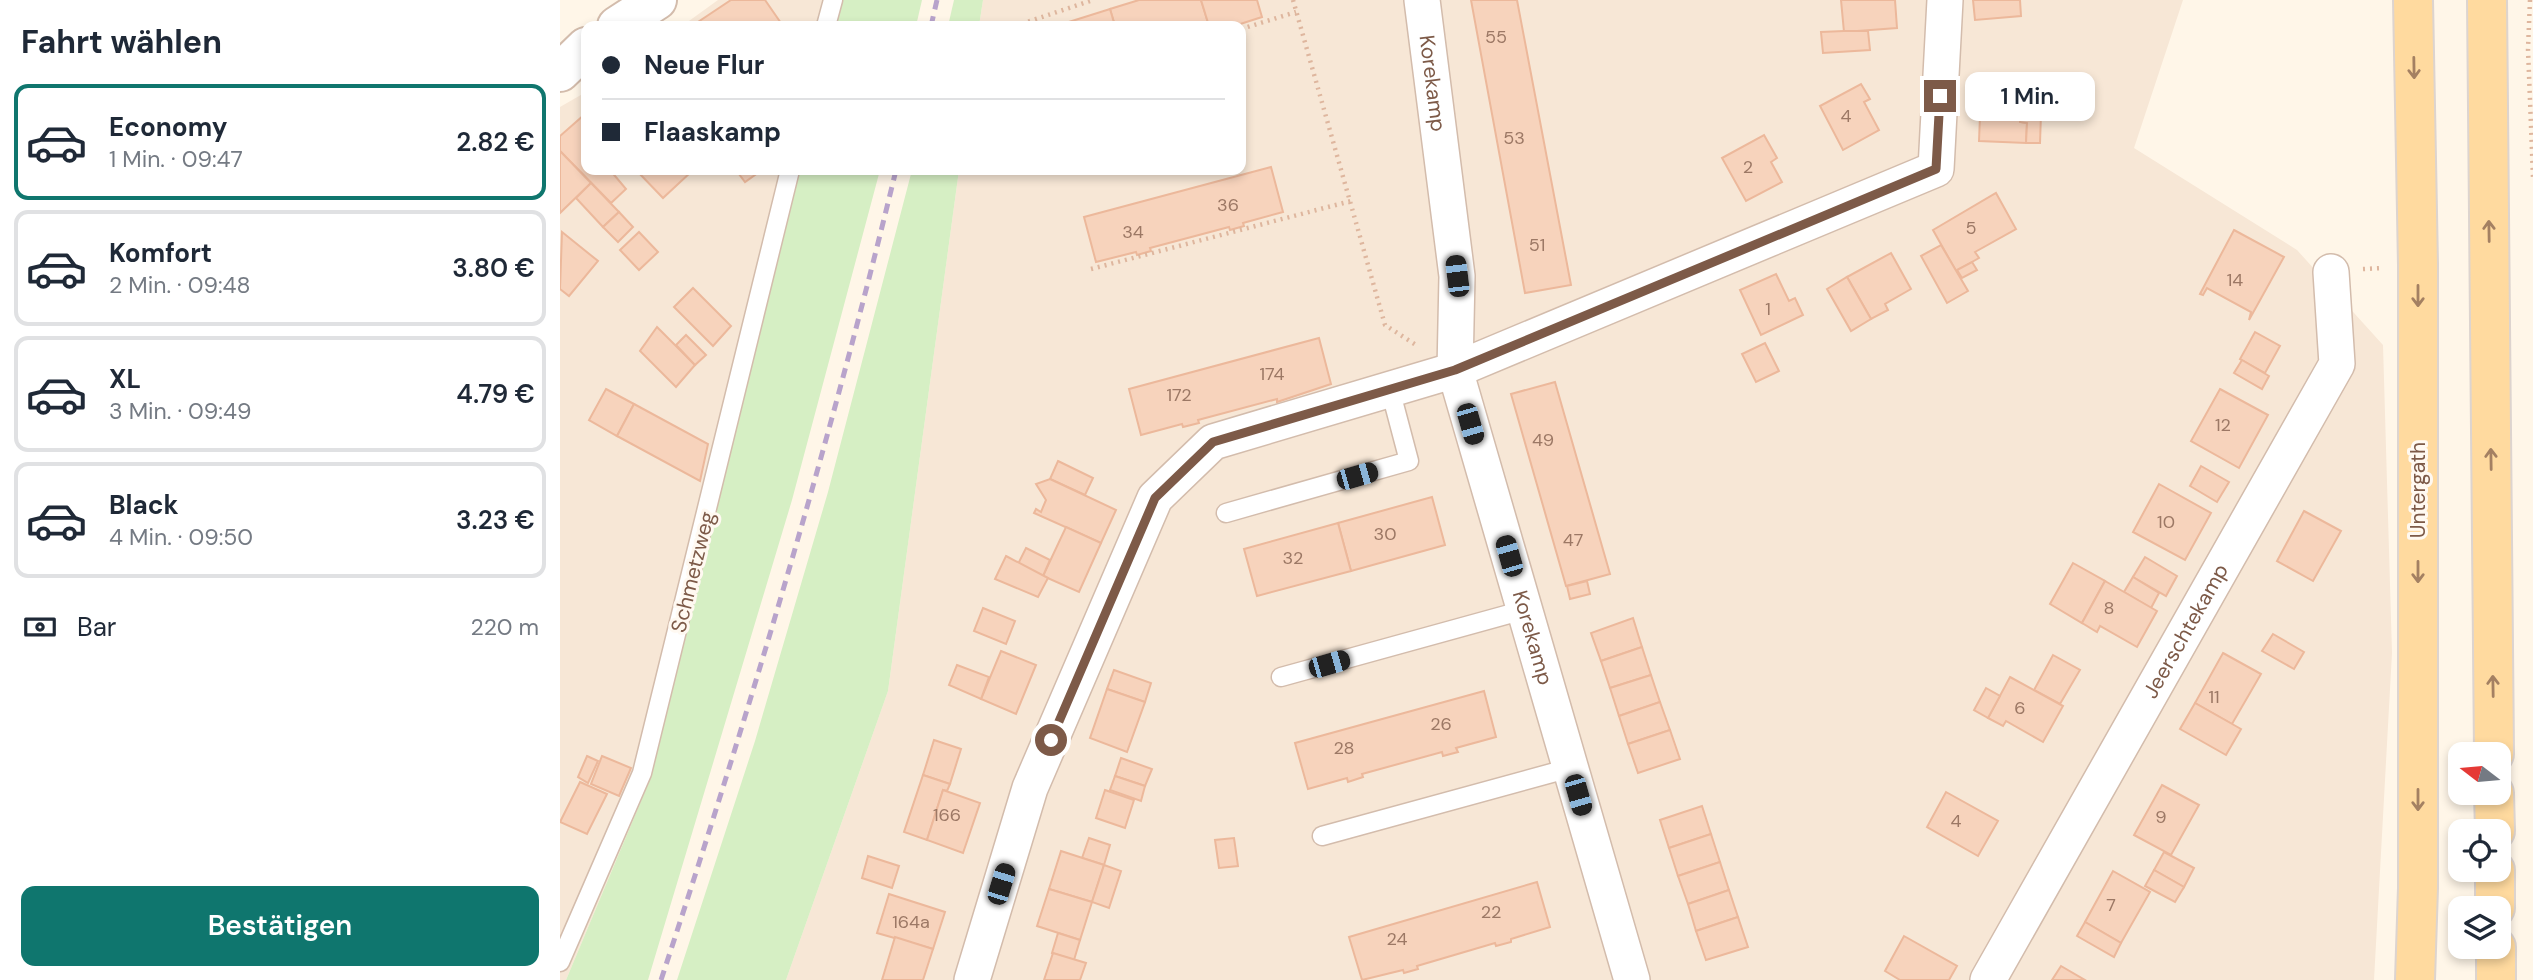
<!DOCTYPE html>
<html lang="de">
<head>
<meta charset="utf-8">
<style>
  :root { --surface:#fff; --page:#f2f2f3; --text:#1f2937; --muted:#747a83; --line:#e0e1e3; --accent:#0f766e }
  body { margin:0; font-family:"DM Sans",sans-serif; background:var(--page); color:var(--text); height:100vh; display:flex; flex-direction:column; font-size:26px; white-space:nowrap }
  * { box-sizing:border-box; margin:0 }
  p { font-size:23px; color:var(--muted) }
  .icon { flex:none; width:38px; height:38px; fill:none; stroke:currentColor; stroke-width:2; stroke-linecap:round; stroke-linejoin:round }
  .map { position:relative; flex:1; overflow:hidden }
  .panel { display:flex; flex-direction:column; background:var(--surface); width:560px }
  .panel>* { flex:none }
  .banner { position:absolute; left:21px; top:21px; width:665px; height:154px; border-radius:14px; box-shadow:0 4px 10px #0003; display:grid; align-content:center; height:154px; padding:0 21px; background:var(--surface) }
  .needle { width:46px; rotate:286deg }
  .tools { position:absolute; left:1888px; top:742px; display:grid; gap:14px }
  .tools a { display:grid; place-items:center; width:63px; height:63px; border-radius:14px; background:var(--surface); box-shadow:0 4px 10px #0003; font-size:35px }
  .end { position:absolute; width:32px; height:32px; margin:-16px; border:9px solid #7d5a48; background:#fff; box-shadow:0 0 0 4px #fff }
  .from { border-radius:50% }
  .bubble { position:absolute; height:49px; border-radius:14px; background:var(--surface); box-shadow:0 4px 10px #0003; font-size:23px; font-weight:600; line-height:49px; text-align:center }
  .car { position:absolute; width:21px; height:42px; margin:-21px -10px; border-radius:9px; box-shadow:0 0 5px 2px #0007; background:linear-gradient(#222 24%,#8ab4d8 0 40%,#222 0 76%,#8ab4d8 0 86%,#222 0) }
  .banner b { display:flex; align-items:center; gap:24px; height:66px; font-size:26px }
  .banner b+b { border-top:2px solid var(--line) }
  .banner i { width:18px; height:18px; background:var(--text) }
  ul { padding:0; list-style:none }
  li { display:flex; align-items:center; gap:21px; height:116px; margin:0 14px 10px; padding:0 7px; border:4px solid var(--line); border-radius:14px }
  li div { flex:1 }
  li b { display:block; font-size:26px }
  li em { font-style:normal; font-weight:600 }
  li.selected { border-color:var(--accent) }
  li>.icon { width:63px; height:63px; stroke-width:1.5 }
  h2 { padding:0 21px; font-size:32px; line-height:84px }
  .pay { display:flex; align-items:center; gap:18px; height:77px; padding:0 21px; font-size:26px }
  .pay p { margin-inline-start:auto }
  .cta { display:flex; gap:14px; margin-top:auto; padding:14px 21px }
  .cta a { flex:1; height:80px; border-radius:14px; background:var(--accent); color:#fff; font-size:28px; font-weight:600; line-height:80px; text-align:center }
  main { display:flex; flex:1; min-height:0 }
  .map>svg:first-child { display:block }
  .residential { fill:#f7e7d6 }
  .green { fill:#d6efc4 }
  .building { fill:#f7d3bc; stroke:#ecb89b; stroke-width:2 }
  .lines { fill:none; stroke-linecap:round; stroke-linejoin:round }
  .service-casing { stroke:#d3bcac; stroke-width:21 }
  .minor-casing { stroke:#d3bcac; stroke-width:38 }
  .tertiary-casing { stroke:#d3bcac; stroke-width:42 }
  .primary-casing { stroke:#ddd4cf; stroke-width:42 }
  .path { stroke:#deb69e; stroke-width:4.5; stroke-dasharray:2 5; stroke-linecap:butt }
  .service { stroke:#fff; stroke-width:18 }
  .minor { stroke:#fff; stroke-width:35 }
  .tertiary { stroke:#fff; stroke-width:38 }
  .primary { stroke:#ffda9f; stroke-width:38 }
  .rail { stroke:#b8a3cb; stroke-width:5; stroke-dasharray:10 7; stroke-linecap:butt }
  .oneway { stroke:#a48062 }
  .route { stroke:#7d5a48; stroke-width:9 }
  .labels { text-anchor:middle; dominant-baseline:central; stroke-width:6; stroke-linejoin:round; paint-order:stroke }
  .number-label { font-size:18px; fill:#9c7865 }
  .street-label { font-size:21px; fill:#7d5a48; stroke:#fff9f1 }
</style>
</head>
<body>
<main>
<section class="panel">
<h2>Fahrt wählen</h2>
<ul>
<li class="selected"><svg class="icon" aria-label="car" viewBox="0 0 24 24"><path d="M5 17H2v-5l4-1 3-4h7l3 4 3 1v5h-3M9 17h6M6 11h13"/><circle cx="7" cy="17" r="2"/><circle cx="17" cy="17" r="2"/></svg><div><b>Economy</b><p>1 Min. · 09:47</p></div><em>2.82 €</em></li>
<li><svg class="icon" aria-label="car" viewBox="0 0 24 24"><path d="M5 17H2v-5l4-1 3-4h7l3 4 3 1v5h-3M9 17h6M6 11h13"/><circle cx="7" cy="17" r="2"/><circle cx="17" cy="17" r="2"/></svg><div><b>Komfort</b><p>2 Min. · 09:48</p></div><em>3.80 €</em></li>
<li><svg class="icon" aria-label="car" viewBox="0 0 24 24"><path d="M5 17H2v-5l4-1 3-4h7l3 4 3 1v5h-3M9 17h6M6 11h13"/><circle cx="7" cy="17" r="2"/><circle cx="17" cy="17" r="2"/></svg><div><b>XL</b><p>3 Min. · 09:49</p></div><em>4.79 €</em></li>
<li><svg class="icon" aria-label="car" viewBox="0 0 24 24"><path d="M5 17H2v-5l4-1 3-4h7l3 4 3 1v5h-3M9 17h6M6 11h13"/><circle cx="7" cy="17" r="2"/><circle cx="17" cy="17" r="2"/></svg><div><b>Black</b><p>4 Min. · 09:50</p></div><em>3.23 €</em></li>
</ul>
<div class="pay"><svg class="icon" aria-label="cash" viewBox="0 0 24 24"><path d="M3 7h18v10H3z"/><circle cx="12" cy="12" r="2"/></svg>Bar<p>220 m</p></div>
<div class="cta"><a>Bestätigen</a></div>
</section>
<div class="map">
<svg width="1973" height="980" viewBox="0 0 1973 980">
  <rect width="100%" height="100%" fill="#fff6e8"/>
  <!-- residential -->
  <g class="residential">
    <polygon points="158,0 280,0 273,26 122,26"/>
    <polygon points="423,0 1623,0 1574,148 1737,250 1823,345 1832,653 1814,980 226,980 328,691 399,170 681,170 681,26 419,26"/>
    <polygon points="26,92 26,170 238,170 89,782 6,980 0,980 0,107"/>
  </g>
  <!-- green -->
  <g class="green">
    <polygon points="280,0 362,0 356,26 273,26"/>
    <polygon points="394,0 423,0 419,26 388,26"/>
    <polygon points="238,170 320,170 232,500 88,980 6,980 89,782"/>
    <polygon points="352,170 399,170 328,691 226,980 117,980 195,741 268,492"/>
  </g>
  <!-- building -->
  <g class="building">
    <polygon points="171,0 205,0 223,26 132,26"/>
    <polygon points="579,0 641,0 649,26 555,26 550,9"/>
    <polygon points="641,0 697,0 702,17 674,26 649,26"/>
    <polygon points="911,0 957,0 1011,285 965,293"/>
    <polygon points="1281,0 1335,0 1337,28 1284,32"/>
    <polygon points="1413,0 1460,0 1461,16 1415,20"/>
    <polygon points="550,9 555,26 496,26"/>
    <polygon points="1284,31 1308,31 1310,50 1263,53 1261,32"/>
    <polygon points="1301,84 1310,99 1304,102 1319,130 1283,150 1260,106"/>
    <polygon points="1421,91 1461,93 1460,122 1467,123 1466,143 1419,141"/>
    <polygon points="1460,113 1481,114 1480,143 1466,143 1467,123 1460,122"/>
    <polygon points="24,115 26,170 50,170 66,189 51,203 0,151 0,136"/>
    <polygon points="1204,135 1217,158 1211,162 1222,182 1186,201 1162,158"/>
    <polygon points="0,151 31,183 0,213"/>
    <polygon points="711,167 723,212 683,223 684,226 670,230 669,227 590,248 591,251 577,255 576,252 536,262 524,217"/>
    <polygon points="76,170 129,170 131,172 103,198"/>
    <polygon points="176,170 202,170 185,182"/>
    <polygon points="31,183 59,212 43,227 16,198"/>
    <polygon points="1436,193 1456,229 1415,252 1419,258 1396,271 1373,230"/>
    <polygon points="59,212 73,227 58,242 43,227"/>
    <polygon points="1674,230 1724,257 1689,320 1691,312 1647,288 1643,295 1640,294"/>
    <polygon points="2,232 38,261 9,296 0,289"/>
    <polygon points="79,232 98,252 79,270 60,250"/>
    <polygon points="1381,245 1408,291 1387,303 1361,256"/>
    <polygon points="1331,253 1351,289 1325,304 1328,310 1311,319 1287,277"/>
    <polygon points="1412,262 1417,270 1402,278 1397,270"/>
    <polygon points="1216,274 1229,301 1235,298 1243,315 1201,335 1180,290"/>
    <polygon points="1287,277 1311,319 1291,331 1267,289"/>
    <polygon points="133,288 171,326 153,346 114,307"/>
    <polygon points="97,327 135,365 116,387 80,351"/>
    <polygon points="1695,332 1720,346 1705,373 1680,359"/>
    <polygon points="126,335 146,355 135,365 116,345"/>
    <polygon points="759,338 771,384 717,402 717,399 638,420 639,423 623,427 622,424 581,435 569,389"/>
    <polygon points="1205,343 1219,371 1196,382 1182,354"/>
    <polygon points="1682,360 1709,376 1702,389 1674,373"/>
    <polygon points="995,382 1050,574 1006,586 951,394"/>
    <polygon points="46,389 74,404 57,436 29,420"/>
    <polygon points="1660,389 1708,415 1679,468 1631,441"/>
    <polygon points="74,404 148,444 140,481 57,436"/>
    <polygon points="498,461 533,478 525,495 490,479"/>
    <polygon points="1641,466 1669,482 1657,502 1630,486"/>
    <polygon points="490,479 556,510 541,543 474,513 476,509 481,512 486,500 476,484"/>
    <polygon points="1599,484 1651,513 1625,560 1573,532"/>
    <polygon points="872,497 885,545 791,571 778,523"/>
    <polygon points="1744,511 1781,531 1753,581 1717,561"/>
    <polygon points="778,523 791,571 697,596 684,549"/>
    <polygon points="506,527 541,543 519,592 483,576"/>
    <polygon points="466,548 490,560 483,576 458,564"/>
    <polygon points="446,556 488,578 478,597 435,579"/>
    <polygon points="1585,557 1617,576 1606,596 1573,577"/>
    <polygon points="1513,563 1545,581 1522,623 1490,604"/>
    <polygon points="1573,577 1599,593 1591,608 1564,592"/>
    <polygon points="1027,581 1030,594 1010,599 1007,586"/>
    <polygon points="1545,581 1597,611 1577,647 1540,626 1537,632 1522,623"/>
    <polygon points="423,608 455,621 446,644 414,631"/>
    <polygon points="1073,618 1082,647 1041,661 1031,633"/>
    <polygon points="1713,634 1744,652 1734,669 1702,651"/>
    <polygon points="1082,647 1091,675 1050,688 1041,661"/>
    <polygon points="441,651 476,665 456,714 421,699"/>
    <polygon points="1663,653 1701,674 1672,724 1635,703"/>
    <polygon points="1493,655 1520,670 1500,704 1474,690"/>
    <polygon points="397,665 429,677 421,699 389,685"/>
    <polygon points="554,670 591,683 585,702 547,689"/>
    <polygon points="1091,675 1100,702 1059,716 1050,688"/>
    <polygon points="1450,677 1503,706 1483,742 1446,721 1443,726 1428,718"/>
    <polygon points="1426,688 1440,696 1428,718 1414,710"/>
    <polygon points="547,689 585,702 567,752 530,738"/>
    <polygon points="924,691 936,737 896,748 898,752 883,756 882,752 802,774 803,777 788,782 787,778 748,789 735,743"/>
    <polygon points="1100,702 1110,730 1068,744 1059,716"/>
    <polygon points="1635,703 1681,729 1666,755 1620,729"/>
    <polygon points="1110,730 1120,759 1078,773 1068,744"/>
    <polygon points="374,740 401,749 390,784 363,775"/>
    <polygon points="27,756 38,761 28,783 18,777"/>
    <polygon points="42,756 71,768 59,796 31,784"/>
    <polygon points="561,758 592,769 585,786 555,776"/>
    <polygon points="363,775 390,784 387,791 383,790 367,840 344,832"/>
    <polygon points="555,776 585,786 581,801 550,790"/>
    <polygon points="20,782 47,794 27,834 0,822"/>
    <polygon points="1602,785 1639,805 1611,855 1574,835"/>
    <polygon points="383,790 420,803 403,853 367,840"/>
    <polygon points="545,790 574,800 565,828 536,818"/>
    <polygon points="1386,792 1438,821 1418,856 1367,827"/>
    <polygon points="1142,806 1151,834 1109,848 1100,820"/>
    <polygon points="1151,834 1160,862 1118,876 1109,848"/>
    <polygon points="529,838 550,845 544,865 522,858"/>
    <polygon points="674,838 678,866 659,868 655,840"/>
    <polygon points="501,851 544,865 532,902 489,889"/>
    <polygon points="1604,852 1634,868 1624,887 1594,870"/>
    <polygon points="308,856 339,866 332,888 302,878"/>
    <polygon points="1160,862 1169,890 1128,904 1118,876"/>
    <polygon points="544,865 561,871 549,908 532,902"/>
    <polygon points="1594,870 1624,887 1615,902 1585,886"/>
    <polygon points="1553,871 1590,892 1561,943 1525,922"/>
    <polygon points="977,882 990,927 951,939 951,942 936,946 935,943 857,966 858,969 844,973 843,970 802,980 789,937"/>
    <polygon points="489,889 532,902 520,940 477,926"/>
    <polygon points="1169,890 1178,917 1136,931 1128,904"/>
    <polygon points="329,894 385,912 373,949 317,933"/>
    <polygon points="1178,917 1188,947 1146,960 1136,931"/>
    <polygon points="1525,922 1561,943 1554,957 1517,936"/>
    <polygon points="498,933 520,940 514,960 492,953"/>
    <polygon points="1344,936 1397,966 1389,980 1340,980 1325,971"/>
    <polygon points="335,937 373,949 363,980 322,980"/>
    <polygon points="493,953 526,963 520,980 484,980"/>
    <polygon points="1501,966 1525,980 1492,980"/>
  </g>
  <g class="lines">
    <!-- service casing -->
    <g class="service-casing">
      <g id="service">
        <polyline points="266,26 273,0"/>
        <polyline points="666,513 849,461 830,389"/>
        <polyline points="721,677 964,610"/>
        <polyline points="762,836 1010,768"/>
        <polyline points="0,962 82,773 230,170"/>
      </g>
    </g>
    <!-- minor casing -->
    <g class="minor-casing">
      <g id="minor">
        <path id="s1" d="M862 0 897 276 895 370 1072 980"/>
        <polyline points="412,980 470,788 595,498 653,442 895,370 1376,169 1385,0"/>
        <path id="s2" d="M1428 980 1777 364 1771 272"/>
      </g>
    </g>
    <!-- tertiary casing -->
    <g class="tertiary-casing">
      <g id="tertiary">
        <polyline points="57,26 97,0"/>
        <polyline points="0,72 26,47"/>
      </g>
    </g>
    <!-- primary casing -->
    <g class="primary-casing">
      <g id="primary">
        <polyline points="1853,0 1858,265 1858,888 1855,980"/>
        <polyline points="1927,0 1934,754"/>
        <polyline points="1934,793 1935,831"/>
        <polyline points="1935,870 1935,908"/>
        <polyline points="1936,947 1936,980"/>
      </g>
    </g>
    <!-- path -->
    <g class="path">
      <polyline points="733,0 825,325 856,345"/>
      <polyline points="1970,0 1968,49 1973,177"/>
      <polyline points="455,26 533,0"/>
      <polyline points="681,29 736,12"/>
      <polyline points="531,269 791,201"/>
      <polyline points="1803,269 1823,268"/>
    </g>
    <!-- service -->
    <use href="#service" class="service"/>
    <!-- minor -->
    <use href="#minor" class="minor"/>
    <!-- tertiary -->
    <use href="#tertiary" class="tertiary"/>
    <!-- primary -->
    <use href="#primary" class="primary"/>
    <!-- rail -->
    <g class="rail">
      <polyline points="371,26 377,0"/>
      <path d="M101 980C189 713 270 443 336 170"/>
    </g>
  </g>
  <!-- one-way arrows -->
  <defs><path id="oneway-shaft" d="M-6 0H5M1.5-3L5.5 0L1.5 3" fill="none" stroke-width="1.6" stroke-linecap="round" stroke-linejoin="round" transform="scale(1.75)"/></defs>
  <g class="oneway">
    <use href="#oneway-shaft" transform="translate(1854 68) rotate(89)"/>
    <use href="#oneway-shaft" transform="translate(1929 231) rotate(-91)"/>
    <use href="#oneway-shaft" transform="translate(1858 296) rotate(90)"/>
    <use href="#oneway-shaft" transform="translate(1931 459) rotate(-91)"/>
    <use href="#oneway-shaft" transform="translate(1858 572) rotate(90)"/>
    <use href="#oneway-shaft" transform="translate(1933 686) rotate(-91)"/>
    <use href="#oneway-shaft" transform="translate(1858 800) rotate(90)"/>
  </g>
  <g class="lines">
    <!-- route -->
    <polyline class="route" points="491,740 595,498 653,442 895,370 1376,169 1380,96"/>
  </g>
  <g class="labels">
    <!-- number labels -->
    <g class="number-label">
      <text x="936" y="37">55</text>
      <text x="1286" y="116">4</text>
      <text x="954" y="138">53</text>
      <text x="1188" y="167">2</text>
      <text x="668" y="205">36</text>
      <text x="1411" y="228">5</text>
      <text x="573" y="232">34</text>
      <text x="977" y="245">51</text>
      <text x="1675" y="280">14</text>
      <text x="1208" y="309">1</text>
      <text x="712" y="374">174</text>
      <text x="619" y="395">172</text>
      <text x="1663" y="425">12</text>
      <text x="983" y="440">49</text>
      <text x="1606" y="522">10</text>
      <text x="825" y="534">30</text>
      <text x="1013" y="540">47</text>
      <text x="733" y="558">32</text>
      <text x="1549" y="608">8</text>
      <text x="1654" y="697">11</text>
      <text x="1460" y="708">6</text>
      <text x="881" y="724">26</text>
      <text x="784" y="748">28</text>
      <text x="387" y="815">166</text>
      <text x="1601" y="817">9</text>
      <text x="1396" y="821">4</text>
      <text x="1551" y="905">7</text>
      <text x="931" y="912">22</text>
      <text x="351" y="922">164a</text>
      <text x="837" y="939">24</text>
    </g>
    <!-- street labels -->
    <g class="street-label">
      <text stroke="none"><textPath href="#s1" startOffset="84">Korekamp</textPath></text>
      <text transform="translate(1858 490) rotate(-90)">Untergath</text>
      <text transform="translate(133 572) rotate(-76)">Schmetzweg</text>
      <text stroke="none"><textPath href="#s2" startOffset="401">Jeerschtekamp</textPath></text>
      <text stroke="none"><textPath href="#s1" startOffset="651">Korekamp</textPath></text>
    </g>
  </g>
</svg>
<div class="tools">
<a><svg class="needle" viewBox="-14 -14 28 28"><path d="M0-13l5 13h-10z" fill="#e53935"/><path d="M0 13l5-13h-10z" fill="#747a83"/></svg></a>
<a><svg class="icon" aria-label="locate" viewBox="0 0 24 24"><circle cx="12" cy="12" r="6"/><path d="M12 2v4M12 18v4M2 12h4M18 12h4"/></svg></a>
<a><svg class="icon" aria-label="layers" viewBox="0 0 24 24"><path d="M12 4l9 5-9 5-9-5zM3 14l9 5 9-5"/></svg></a>
</div>
<i class="end from" style="left:491px;top:740px"></i>
<i class="end" style="left:1380px;top:96px"></i>
<div class="bubble" style="left:1405px;top:72px;width:130px">1 Min.</div>
<i class="car" style="left:897px;top:276px;rotate:353deg"></i>
<i class="car" style="left:910px;top:424px;rotate:164deg"></i>
<i class="car" style="left:797px;top:476px;rotate:74deg"></i>
<i class="car" style="left:949px;top:556px;rotate:344deg"></i>
<i class="car" style="left:769px;top:664px;rotate:74deg"></i>
<i class="car" style="left:1018px;top:795px;rotate:164deg"></i>
<i class="car" style="left:441px;top:884px;rotate:17deg"></i>
<div class="banner">
<b><i class="from"></i>Neue Flur</b>
<b><i></i>Flaaskamp</b>
</div>
</div>
</main>
</body>
</html>
